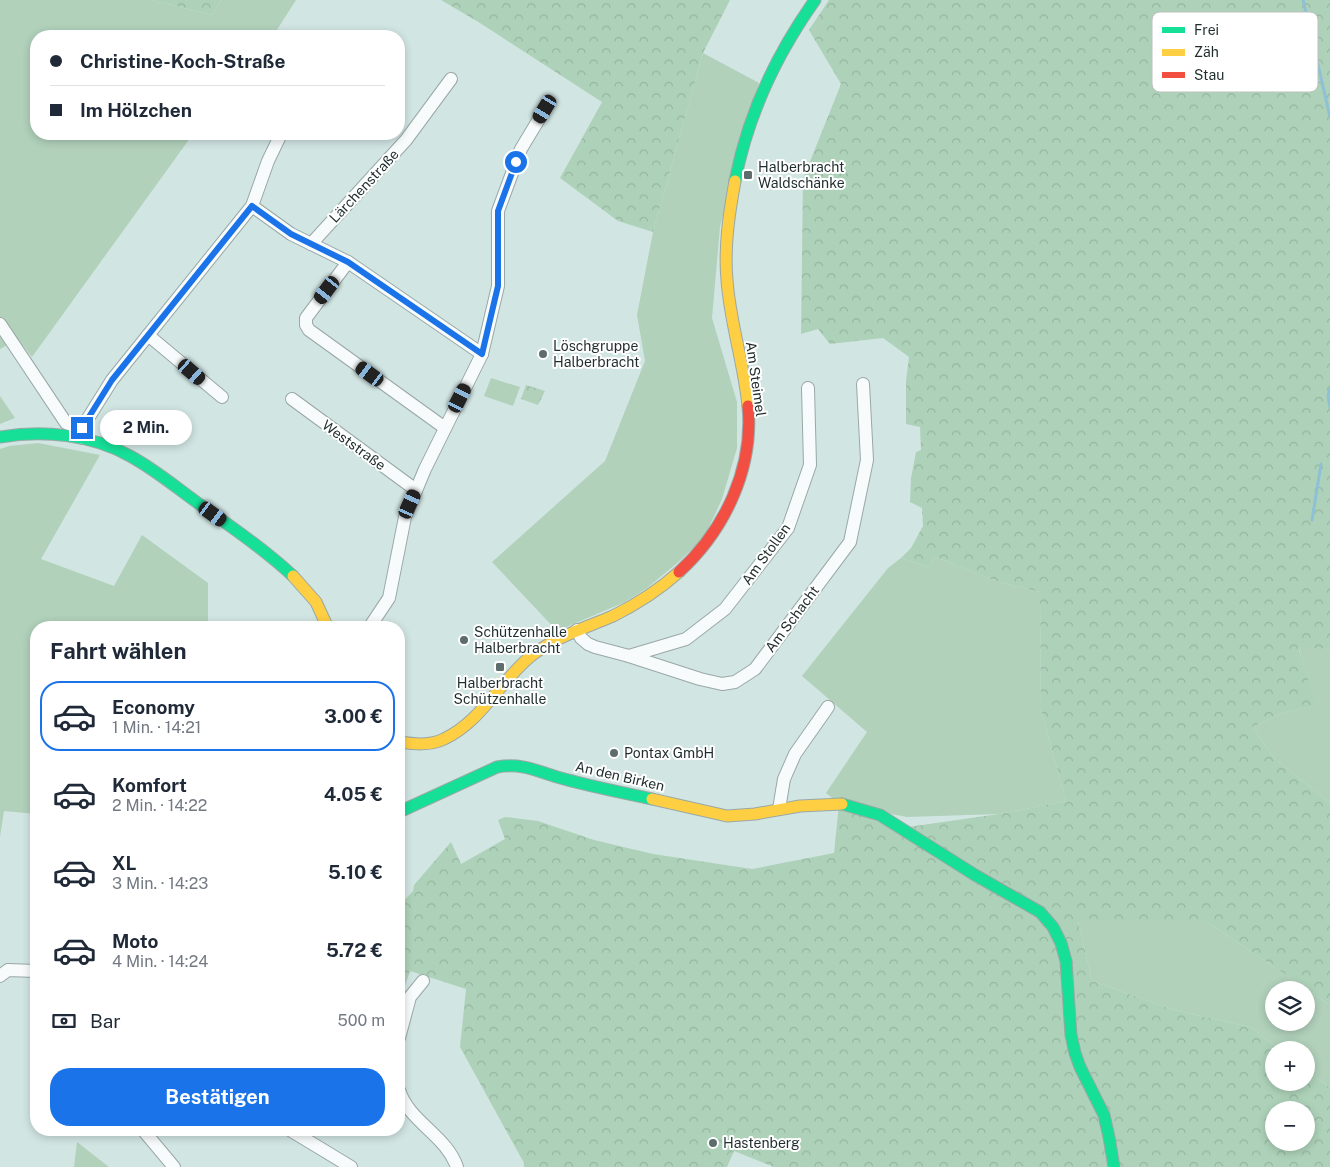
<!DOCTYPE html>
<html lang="de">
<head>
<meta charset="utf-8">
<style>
  :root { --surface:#fff; --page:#f2f2f3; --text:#1f2937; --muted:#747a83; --line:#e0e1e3; --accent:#1a73e8 }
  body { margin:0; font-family:"Public Sans",sans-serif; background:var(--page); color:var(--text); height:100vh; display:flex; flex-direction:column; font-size:19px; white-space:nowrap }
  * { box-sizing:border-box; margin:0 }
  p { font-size:16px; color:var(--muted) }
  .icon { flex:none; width:28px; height:28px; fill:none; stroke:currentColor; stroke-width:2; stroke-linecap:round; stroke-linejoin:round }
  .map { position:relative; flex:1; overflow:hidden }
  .details { position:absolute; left:30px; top:621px; width:375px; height:515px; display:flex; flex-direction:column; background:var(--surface); border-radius:20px; box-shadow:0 2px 8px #0003 }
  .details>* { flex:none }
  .banner { position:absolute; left:30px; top:30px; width:375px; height:110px; border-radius:20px; box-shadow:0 2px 8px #0003; display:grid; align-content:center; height:110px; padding:0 20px; background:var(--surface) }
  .controls { position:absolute; left:1265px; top:981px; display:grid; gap:10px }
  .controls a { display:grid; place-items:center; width:50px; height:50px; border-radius:50%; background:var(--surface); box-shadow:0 2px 8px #0003; font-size:25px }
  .end { position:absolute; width:22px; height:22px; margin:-11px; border:6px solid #1a73e8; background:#fff; box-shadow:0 0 0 2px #fff }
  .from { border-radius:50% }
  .bubble { position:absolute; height:35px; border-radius:18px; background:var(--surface); box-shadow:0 2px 8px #0003; font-size:16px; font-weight:700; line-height:35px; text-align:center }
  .car { position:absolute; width:15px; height:30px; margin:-15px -8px; border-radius:6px; box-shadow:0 0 4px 1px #0007; background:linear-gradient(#222 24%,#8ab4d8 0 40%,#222 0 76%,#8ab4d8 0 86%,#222 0) }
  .banner b { display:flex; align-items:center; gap:18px; height:48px; font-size:19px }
  .banner b+b { border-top:1px solid var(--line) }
  .banner i { width:12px; height:12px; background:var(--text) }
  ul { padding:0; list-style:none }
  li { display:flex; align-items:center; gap:15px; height:70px; margin:0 10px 8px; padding:0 10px; border:2px solid transparent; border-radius:20px }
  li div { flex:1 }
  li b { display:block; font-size:19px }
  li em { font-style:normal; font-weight:700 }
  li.on { border-color:var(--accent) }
  li>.icon { width:45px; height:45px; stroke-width:1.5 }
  h2 { padding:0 20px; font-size:22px; line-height:60px }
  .pay { display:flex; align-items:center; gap:12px; height:55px; padding:0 20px; font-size:19px }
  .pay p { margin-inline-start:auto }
  .button { display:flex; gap:10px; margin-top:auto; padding:10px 20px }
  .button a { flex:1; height:58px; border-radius:20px; background:var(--accent); color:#fff; font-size:20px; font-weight:700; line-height:58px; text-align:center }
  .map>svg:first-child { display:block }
  .green { fill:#b1d1bb; fill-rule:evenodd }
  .forest { fill:url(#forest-crowns); fill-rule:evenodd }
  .park { fill:url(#park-crowns) }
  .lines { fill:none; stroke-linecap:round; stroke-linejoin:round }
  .stream { stroke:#8ec0d6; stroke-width:3 }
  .street-casing { stroke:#99a8a6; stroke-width:14 }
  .fast-casing { stroke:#99a8a6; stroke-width:13 }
  .slow-casing { stroke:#99a8a6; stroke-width:13 }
  .jam-casing { stroke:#99a8a6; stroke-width:13 }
  .street { stroke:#f8fbfb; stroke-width:12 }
  .fast { stroke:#16e098; stroke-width:11 }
  .slow { stroke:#ffcf43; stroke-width:11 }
  .jam { stroke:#f24e42; stroke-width:11 }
  .route { stroke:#1a73e8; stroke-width:6 }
  .poi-dot { fill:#5d6d6c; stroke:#fff; stroke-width:2 }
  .labels { text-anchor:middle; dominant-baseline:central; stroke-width:4; stroke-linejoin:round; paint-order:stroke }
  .poi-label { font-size:14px; fill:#1f2d2c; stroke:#fff; text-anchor:start }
  .street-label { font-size:14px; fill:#1f2d2c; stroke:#fff }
  .key { fill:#fff; stroke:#bcc0c0; stroke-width:1 }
  .key-label { font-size:14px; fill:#1f2d2c }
</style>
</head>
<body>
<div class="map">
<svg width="1330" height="1167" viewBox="0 0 1330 1167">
  <defs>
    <pattern id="forest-crowns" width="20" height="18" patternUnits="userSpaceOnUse" patternTransform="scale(1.25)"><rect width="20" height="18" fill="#aed2b9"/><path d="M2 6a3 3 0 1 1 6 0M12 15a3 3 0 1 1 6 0" fill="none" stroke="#95b59f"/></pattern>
    <pattern id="park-crowns" width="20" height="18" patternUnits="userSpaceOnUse" patternTransform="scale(1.25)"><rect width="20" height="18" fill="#b1d1bb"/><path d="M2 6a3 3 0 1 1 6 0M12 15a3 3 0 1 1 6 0" fill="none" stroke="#98b4a1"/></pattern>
  </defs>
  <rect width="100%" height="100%" fill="#d1e5e3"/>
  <!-- green -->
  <g class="green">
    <polygon points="0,0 151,0 212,15 221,0 296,0 273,36 196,36 192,33 187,36 36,36 36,134 193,134 32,357 18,339 0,349"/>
    <polygon points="703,53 759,83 720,227 712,318 737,402 737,448 722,499 704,538 676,564 647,588 625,602 557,631 492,562 605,461 645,361 637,315 653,232"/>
    <polygon points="491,378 520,387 513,406 484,396"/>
    <polygon points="0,396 15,418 0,424"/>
    <polygon points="38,443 100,455 41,559 114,586 142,535 208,583 208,627 36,628 36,814 4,811 0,837 0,449 9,446"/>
    <polygon points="936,557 999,582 1040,592 1041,709 1066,801 999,814 907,817 839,804 826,793 867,732 802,676 888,568 901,558 928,567"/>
    <polygon points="1298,646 1330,649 1330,803 1275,759 1252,727 1282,713 1315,705"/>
    <path d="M1078 921H1206L1330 1005V1088L1306 1070V1050H1280L1250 1027 1174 1010 1092 981ZM1274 990H1306V1022H1274Z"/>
    <polygon points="77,1142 109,1167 74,1167"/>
  </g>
  <!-- forest -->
  <g class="forest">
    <polygon points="151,0 221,0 212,15"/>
    <polygon points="441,0 730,0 703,53 653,232 618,221 560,178 602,102 480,23"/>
    <path d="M829 0H1330V649L1298 647 1316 705 1282 713 1252 727 1275 759 1330 803V1005L1206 921H1078L1092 981 1174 1010 1250 1027 1280 1050H1274V1082H1306V1070L1330 1088V1167H774L734 1151 727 1167H524V1163L460 1047 466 989 410 971 404 988 399 985V906L413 891 414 885 451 842 461 864 505 839 498 820 505 817 538 821 594 840 653 854 752 869 834 853 839 804 908 827 999 814 1066 801 1041 709 1040 592 999 582 936 557 928 567 901 558 911 548 923 526 922 508 910 502 911 478 916 452 921 450 920 427 906 424V381L909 357 883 338 830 344 818 329 801 334 803 179 841 84 809 30ZM1274 1110H1306V1142H1274Z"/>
  </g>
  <!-- park -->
  <polygon class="park" points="526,385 545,391 538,405 521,399"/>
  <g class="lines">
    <!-- stream -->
    <g class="stream">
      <polyline points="1303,0 1330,117"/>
      <polyline points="1330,388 1328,396 1330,407"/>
      <polyline points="1312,520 1321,464"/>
    </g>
    <!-- street casing -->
    <g class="street-casing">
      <g id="street">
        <polyline points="252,206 291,234 348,262 482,354"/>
        <polyline points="311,244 406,140 451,79"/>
        <polyline points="348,262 306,318 306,325 309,330 445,428"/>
        <polyline points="0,324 66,423 82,428"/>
        <polyline points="148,335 222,397"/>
        <polyline points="292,399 416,490"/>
        <polyline points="83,438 82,428 112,380 252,206 268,161 281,134"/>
        <polyline points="369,628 389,598 405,517 425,469 482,354 498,286 498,211 521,149 545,109"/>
        <polyline points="577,630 581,638 588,644 595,647 629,656 700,679 722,684 735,682 755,669 850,542 867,460 863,384"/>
        <polyline points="629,656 686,639 725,609 788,528 810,465 808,388"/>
        <polyline points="779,809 784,779 795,754 828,707"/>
        <polyline points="0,976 8,970 36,971"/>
        <polyline points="399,1038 410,997 423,981"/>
        <path d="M399 1090C409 1122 446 1135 457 1167"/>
        <polyline points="143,1130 174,1167"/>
        <polyline points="290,1130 351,1167"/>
      </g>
    </g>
    <!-- fast casing -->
    <g class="fast-casing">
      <g id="fast">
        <path d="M735 181C748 114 776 55 815 0"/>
        <path d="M0 437C43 430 91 434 130 456 156 470 178 489 202 506 233 528 265 550 293 576"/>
        <polyline points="842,804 880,815 975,875 1040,912 1053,927 1061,943 1066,961 1071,1035 1075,1053 1080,1067 1104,1115 1109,1137 1114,1167"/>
        <path d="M399 812 497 767C522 763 534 770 557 777 588 786 620 792 652 799"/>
      </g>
    </g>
    <!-- slow casing -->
    <g class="slow-casing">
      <g id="slow">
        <path d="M735 181C729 214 724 247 727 280 730 323 744 363 748 406"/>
        <polyline points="293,576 316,602 328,628"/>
        <path d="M399 742C414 744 430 746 444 739 481 722 500 681 531 656 555 637 585 628 613 616 637 604 659 590 679 572"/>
        <polyline points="652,799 727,816 755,814 800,806 842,804"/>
      </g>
    </g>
    <!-- jam casing -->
    <g class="jam-casing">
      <path id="jam" d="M679 572C725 530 754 468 748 406"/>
    </g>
    <!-- street -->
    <use href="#street" class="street"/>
    <!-- fast -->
    <use href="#fast" class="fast"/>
    <!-- slow -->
    <use href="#slow" class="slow"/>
    <!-- jam -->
    <use href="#jam" class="jam"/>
  </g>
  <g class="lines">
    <!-- route -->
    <polyline class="route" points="82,428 112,380 252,206 291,234 348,262 482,354 498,286 498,211 516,162"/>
  </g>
  <!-- markers -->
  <g class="poi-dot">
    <rect x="743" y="170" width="10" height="10" rx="2.5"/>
    <circle cx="543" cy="354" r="5"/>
    <circle cx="464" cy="640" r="5"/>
    <rect x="495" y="662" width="10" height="10" rx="2.5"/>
    <circle cx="614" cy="753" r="5"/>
    <circle cx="713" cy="1143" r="5"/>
  </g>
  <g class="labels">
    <!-- poi labels -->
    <g class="poi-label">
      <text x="758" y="167">Halberbracht<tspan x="758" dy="16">Waldschänke</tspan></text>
      <text x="553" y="346">Löschgruppe<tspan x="553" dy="16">Halberbracht</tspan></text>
      <text x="474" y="632">Schützenhalle<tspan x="474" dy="16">Halberbracht</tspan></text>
      <text x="500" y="683" text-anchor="middle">Halberbracht<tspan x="500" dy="16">Schützenhalle</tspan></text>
      <text x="624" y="753">Pontax GmbH</text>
      <text x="723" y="1143">Hastenberg</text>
    </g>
    <!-- street labels -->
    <g class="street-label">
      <text transform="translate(364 186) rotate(-47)">Lärchenstraße</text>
      <text transform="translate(756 379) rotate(82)">Am Steimel</text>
      <text transform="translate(354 445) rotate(36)">Weststraße</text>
      <text transform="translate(766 554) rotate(-54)">Am Stollen</text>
      <text transform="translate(792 619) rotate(-53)">Am Schacht</text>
      <text transform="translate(620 776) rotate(13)">An den Birken</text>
    </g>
  </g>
  <!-- legend -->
  <rect x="1152" y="12" width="166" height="80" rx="8" class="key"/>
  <rect x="1162" y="27" width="23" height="6" fill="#16e098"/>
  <rect x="1162" y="49" width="23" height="7" fill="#ffcf43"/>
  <rect x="1162" y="72" width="23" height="6" fill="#f24e42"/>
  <g class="key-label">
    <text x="1194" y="35">Frei</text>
    <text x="1194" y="57">Zäh</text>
    <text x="1194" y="80">Stau</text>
  </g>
</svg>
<div class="controls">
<a><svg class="icon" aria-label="layers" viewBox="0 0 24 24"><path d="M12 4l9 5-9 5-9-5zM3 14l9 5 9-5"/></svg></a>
<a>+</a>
<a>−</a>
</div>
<i class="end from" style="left:516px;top:162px"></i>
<i class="end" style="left:82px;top:428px"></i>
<div class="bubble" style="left:100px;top:410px;width:92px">2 Min.</div>
<i class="car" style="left:545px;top:109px;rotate:211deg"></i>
<i class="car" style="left:327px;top:290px;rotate:217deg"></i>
<i class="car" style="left:192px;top:372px;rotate:131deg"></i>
<i class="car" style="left:370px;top:374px;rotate:306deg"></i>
<i class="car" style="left:460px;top:398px;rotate:27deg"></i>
<i class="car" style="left:410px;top:504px;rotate:24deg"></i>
<i class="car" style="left:213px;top:514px;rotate:126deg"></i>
<div class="banner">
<b><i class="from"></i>Christine-Koch-Straße</b>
<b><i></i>Im Hölzchen</b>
</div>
<section class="details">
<h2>Fahrt wählen</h2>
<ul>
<li class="on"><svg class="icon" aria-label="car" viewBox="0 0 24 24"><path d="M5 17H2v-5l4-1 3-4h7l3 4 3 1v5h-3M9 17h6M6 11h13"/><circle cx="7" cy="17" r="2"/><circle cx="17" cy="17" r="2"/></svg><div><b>Economy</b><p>1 Min. · 14:21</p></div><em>3.00 €</em></li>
<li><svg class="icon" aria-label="car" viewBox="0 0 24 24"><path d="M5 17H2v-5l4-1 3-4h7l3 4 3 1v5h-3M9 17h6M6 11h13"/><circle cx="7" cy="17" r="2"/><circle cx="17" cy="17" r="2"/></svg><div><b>Komfort</b><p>2 Min. · 14:22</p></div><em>4.05 €</em></li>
<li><svg class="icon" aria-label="car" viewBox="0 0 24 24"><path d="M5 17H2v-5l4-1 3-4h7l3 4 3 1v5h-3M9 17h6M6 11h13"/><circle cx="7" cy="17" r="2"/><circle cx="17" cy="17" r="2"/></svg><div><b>XL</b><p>3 Min. · 14:23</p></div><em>5.10 €</em></li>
<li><svg class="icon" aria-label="car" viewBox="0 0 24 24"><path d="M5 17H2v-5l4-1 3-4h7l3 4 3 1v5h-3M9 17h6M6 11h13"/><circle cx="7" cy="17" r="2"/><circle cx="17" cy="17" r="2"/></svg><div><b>Moto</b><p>4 Min. · 14:24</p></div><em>5.72 €</em></li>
</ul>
<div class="pay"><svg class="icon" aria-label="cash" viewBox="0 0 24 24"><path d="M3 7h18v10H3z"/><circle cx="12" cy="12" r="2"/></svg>Bar<p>500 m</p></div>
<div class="button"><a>Bestätigen</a></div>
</section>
</div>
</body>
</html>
